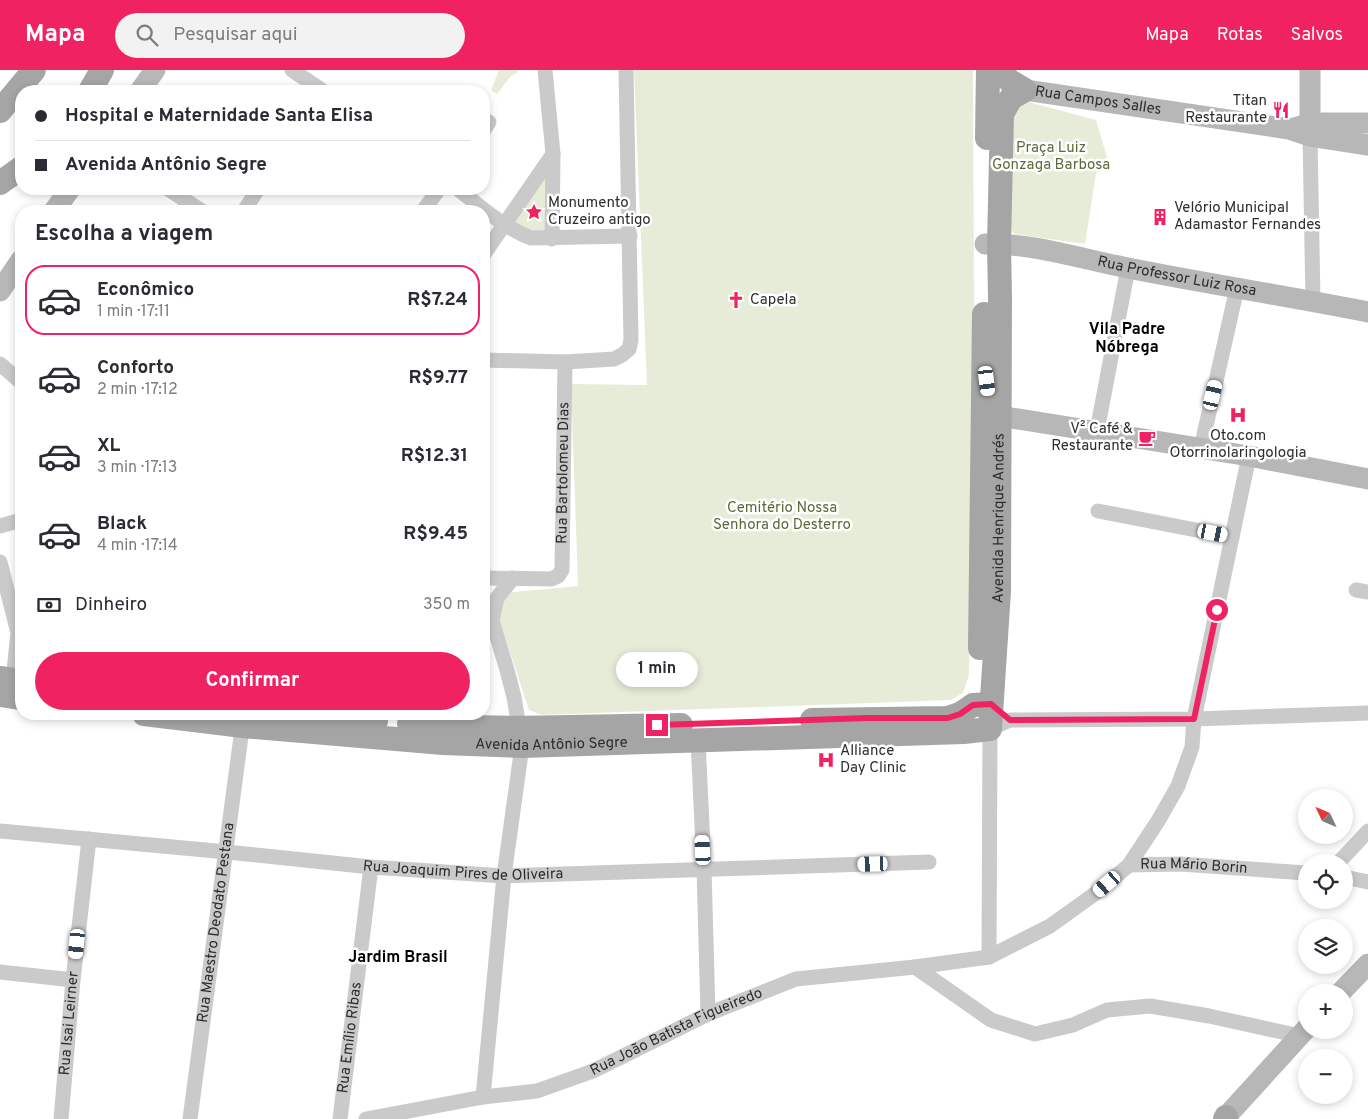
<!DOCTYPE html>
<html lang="pt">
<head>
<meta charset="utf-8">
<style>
  :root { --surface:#fff; --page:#f2f2f3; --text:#2b2b33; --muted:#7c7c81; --line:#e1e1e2; --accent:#f02262 }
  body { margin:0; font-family:Overpass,sans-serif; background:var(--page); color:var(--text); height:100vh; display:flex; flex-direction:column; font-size:19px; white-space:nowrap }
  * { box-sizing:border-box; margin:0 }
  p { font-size:16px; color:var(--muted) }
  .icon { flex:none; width:28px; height:28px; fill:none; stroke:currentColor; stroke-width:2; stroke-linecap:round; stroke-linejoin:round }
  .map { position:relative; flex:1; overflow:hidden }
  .panel { position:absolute; left:15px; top:135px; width:475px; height:515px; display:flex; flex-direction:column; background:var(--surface); border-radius:20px; box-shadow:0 2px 8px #0003 }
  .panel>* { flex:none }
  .top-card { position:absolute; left:15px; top:15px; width:475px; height:110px; border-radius:20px; box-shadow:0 2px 8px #0003; display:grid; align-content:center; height:110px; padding:0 20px; background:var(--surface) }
  .needle { width:32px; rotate:314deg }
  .buttons { position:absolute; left:1298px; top:719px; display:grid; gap:10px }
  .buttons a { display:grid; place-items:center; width:55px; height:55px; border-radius:50%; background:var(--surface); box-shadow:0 2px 8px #0003; font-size:25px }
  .end { position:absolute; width:22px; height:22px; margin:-11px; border:6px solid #f02262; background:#fff; box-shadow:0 0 0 2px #fff }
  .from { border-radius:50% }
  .bubble { position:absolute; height:35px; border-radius:18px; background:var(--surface); box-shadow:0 2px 8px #0003; font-size:16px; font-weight:700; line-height:35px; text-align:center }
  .car { position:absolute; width:15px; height:30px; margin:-15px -8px; border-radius:6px; box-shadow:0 0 4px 1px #0007; background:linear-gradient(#fff 24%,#345 0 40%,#fff 0 76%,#345 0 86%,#fff 0) }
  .top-card b { display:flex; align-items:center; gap:18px; height:48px; font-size:19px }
  .top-card b+b { border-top:1px solid var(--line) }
  .top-card i { width:12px; height:12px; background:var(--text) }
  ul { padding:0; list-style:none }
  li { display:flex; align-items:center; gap:15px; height:70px; margin:0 10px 8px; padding:0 10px; border:2px solid transparent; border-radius:20px }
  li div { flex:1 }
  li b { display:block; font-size:19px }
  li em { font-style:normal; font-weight:700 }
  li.active { border-color:var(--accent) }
  li>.icon { width:45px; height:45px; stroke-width:1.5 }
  h2 { padding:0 20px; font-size:22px; line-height:60px }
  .pay { display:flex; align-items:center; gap:12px; height:55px; padding:0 20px; font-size:19px }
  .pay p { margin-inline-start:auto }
  .action { display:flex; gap:10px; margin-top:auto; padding:10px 20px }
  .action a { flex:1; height:58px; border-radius:30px; background:var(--accent); color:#fff; font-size:20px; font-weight:700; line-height:58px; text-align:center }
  header { display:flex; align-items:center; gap:30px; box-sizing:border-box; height:70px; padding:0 25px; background:var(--accent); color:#fff }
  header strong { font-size:24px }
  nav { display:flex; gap:28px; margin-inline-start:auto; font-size:18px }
  .search { width:350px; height:45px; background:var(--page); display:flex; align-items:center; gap:12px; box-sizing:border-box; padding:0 18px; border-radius:28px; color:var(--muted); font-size:19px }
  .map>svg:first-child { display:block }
  .green { fill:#e7ecd9 }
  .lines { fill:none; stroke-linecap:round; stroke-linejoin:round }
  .street { stroke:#cacaca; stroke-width:15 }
  .secondary { stroke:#b7b7b7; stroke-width:21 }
  .primary { stroke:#a5a5a5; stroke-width:24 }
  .route { stroke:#f02262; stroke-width:6 }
  .labels { text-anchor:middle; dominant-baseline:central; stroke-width:5; stroke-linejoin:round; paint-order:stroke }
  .street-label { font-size:15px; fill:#2d2d2d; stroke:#fff }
  .poi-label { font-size:15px; fill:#2d2d2d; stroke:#fff; text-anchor:start }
  .park-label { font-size:15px; fill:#5c6b38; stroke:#fff }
  .neighbourhood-label { font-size:16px; font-weight:bold; fill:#000; stroke:#fff }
</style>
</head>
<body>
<header>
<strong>Mapa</strong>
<div class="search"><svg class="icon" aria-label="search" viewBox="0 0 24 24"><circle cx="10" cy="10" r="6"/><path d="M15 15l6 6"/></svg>Pesquisar aqui</div>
<nav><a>Mapa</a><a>Rotas</a><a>Salvos</a></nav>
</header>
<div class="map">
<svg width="1368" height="1049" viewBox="0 0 1368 1049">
  <rect width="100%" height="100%" fill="#fff"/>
  <!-- green -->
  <g class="green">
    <polygon points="499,0 517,0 518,2 511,6 497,24 491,20"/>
    <polygon points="634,0 973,0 974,227 969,605 963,623 951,630 542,645 529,640 491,524 578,516 571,314 647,315"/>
    <polygon points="1013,28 1096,50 1107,87 1096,104 1085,174 1015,164 1008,158"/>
    <polygon points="546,102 547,163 530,161 512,153"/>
  </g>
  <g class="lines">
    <!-- street -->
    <g class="street">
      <polyline points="292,0 323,21"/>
      <polyline points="545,0 553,84 552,169"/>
      <polyline points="484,60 489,52"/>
      <polyline points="1310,66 1313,231"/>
      <polyline points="168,119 202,141"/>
      <path d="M458 119C481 137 503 157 531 168L630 166"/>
      <polyline points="244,141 258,119"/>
      <polyline points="423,141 439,119"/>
      <polyline points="484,184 553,84"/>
      <polyline points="484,290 565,292 614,289 622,285 629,279 631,270 626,0"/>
      <polyline points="0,294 21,312"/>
      <polyline points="1097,361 1128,198"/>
      <polyline points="1201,378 1237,218"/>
      <polyline points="1098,441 1232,467"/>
      <polyline points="0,456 21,450"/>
      <polyline points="0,492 18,563 13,610"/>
      <path id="s1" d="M484 508 551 509 558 506 562 500 565 292"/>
      <polyline points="1356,520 1368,522"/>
      <polyline points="492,550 497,528 513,508"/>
      <polyline points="698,670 704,798 708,944"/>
      <path id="s2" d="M0 761 227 782 371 797 504 806 929 792"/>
      <polyline points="1339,792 1368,761"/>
      <path id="s3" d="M1129 795 1181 794 1306 803"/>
      <polyline points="1344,807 1368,812"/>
      <polyline points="989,887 990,659 1010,650 1194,649 1368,643"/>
      <polyline points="915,897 991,950 1035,964 1073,955 1107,940 1150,936 1209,946 1300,966"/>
      <polyline points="0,902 73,910"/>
      <polyline points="483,1027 504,806 522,676 514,627 507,600 492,550 484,529"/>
      <path id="s4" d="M61 1049 73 910 89 769"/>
      <path id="s5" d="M190 1049 244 644"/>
      <path id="s6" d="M340 1049 371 797"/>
      <path id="s7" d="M366 1049 483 1027 537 1021 593 1001 708 944 796 909 915 897 989 887 1050 856 1096 823 1129 795 1158 751 1178 716 1192 677 1194 649 1249 386"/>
    </g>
    <!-- secondary -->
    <g class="secondary">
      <polyline points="1310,0 1310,66"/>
      <path id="s8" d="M1025 20 1289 59 1310 66 1368 75"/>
      <polyline points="140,21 155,0"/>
      <polyline points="1294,58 1311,53 1368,53"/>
      <polyline points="54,141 70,119"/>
      <path id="s9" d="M985 174C1034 173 1081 189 1128 198 1208 214 1288 226 1368 242"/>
      <polyline points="0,221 21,190"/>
      <polyline points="999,346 1249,386 1368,409"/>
      <polyline points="1341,922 1368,894"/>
      <polyline points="1224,1049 1306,959"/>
    </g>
    <!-- primary -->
    <g class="primary">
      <polyline points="90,21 102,0"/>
      <polyline points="0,41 34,0"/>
      <polyline points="987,68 988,0"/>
      <polyline points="0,113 21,98"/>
      <polyline points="980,578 984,244"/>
      <polyline points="0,608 21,611"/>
      <polyline points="0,625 21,628"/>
      <path id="s10" d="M144 644 243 656 443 673 522 676 964 662 990 659 999 521 1000 227 999 174 1002 44 1011 28 1025 20 1010 11 998 0"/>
      <polyline points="308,644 376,651"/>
      <polyline points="812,650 948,648 960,644 973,635 991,634"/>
      <path d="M409 654C499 661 590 656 681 655"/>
      <polyline points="1225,1049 1226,1047"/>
    </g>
  </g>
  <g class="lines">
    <!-- route -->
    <polyline class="route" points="657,655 868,648 948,648 960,644 973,635 991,634 1010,650 1194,649 1217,540"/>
  </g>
  <!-- icons -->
  <defs>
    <g id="restaurant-bare" transform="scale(1.35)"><path d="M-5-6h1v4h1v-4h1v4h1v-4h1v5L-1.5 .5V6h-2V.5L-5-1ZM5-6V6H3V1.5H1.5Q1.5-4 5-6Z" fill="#f02262" stroke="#fff" stroke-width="2.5" paint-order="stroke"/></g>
    <g id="sight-bare" transform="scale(1.35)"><path d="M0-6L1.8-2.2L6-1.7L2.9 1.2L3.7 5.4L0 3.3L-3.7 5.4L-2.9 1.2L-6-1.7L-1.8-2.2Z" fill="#f02262" stroke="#fff" stroke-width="2.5" paint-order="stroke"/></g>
    <g id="building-bare" transform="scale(1.35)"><path d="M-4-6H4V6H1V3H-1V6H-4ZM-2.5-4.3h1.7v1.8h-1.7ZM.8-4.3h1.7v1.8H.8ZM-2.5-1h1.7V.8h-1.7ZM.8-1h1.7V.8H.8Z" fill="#f02262" stroke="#fff" stroke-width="2.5" paint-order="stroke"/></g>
    <g id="church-bare" transform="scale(1.35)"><path d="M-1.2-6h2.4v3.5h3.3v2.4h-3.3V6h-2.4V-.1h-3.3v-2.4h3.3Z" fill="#f02262" stroke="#fff" stroke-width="2.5" paint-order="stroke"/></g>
    <g id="hospital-bare" transform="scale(1.35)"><path d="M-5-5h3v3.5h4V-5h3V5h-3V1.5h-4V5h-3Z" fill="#f02262" stroke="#fff" stroke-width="2.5" paint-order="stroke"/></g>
    <g id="cafe-bare" transform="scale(1.35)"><path d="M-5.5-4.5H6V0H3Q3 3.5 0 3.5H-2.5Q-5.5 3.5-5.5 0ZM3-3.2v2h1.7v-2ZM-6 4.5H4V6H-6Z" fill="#f02262" stroke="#fff" stroke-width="2.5" paint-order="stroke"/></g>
  </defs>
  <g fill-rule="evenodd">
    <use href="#restaurant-bare" x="1281" y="40"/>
    <use href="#sight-bare" x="534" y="142"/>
    <use href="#building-bare" x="1160" y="147"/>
    <use href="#church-bare" x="736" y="230"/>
    <use href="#hospital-bare" x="1238" y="345"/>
    <use href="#cafe-bare" x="1147" y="368"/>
    <use href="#hospital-bare" x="826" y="690"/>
  </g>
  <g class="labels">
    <!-- street labels -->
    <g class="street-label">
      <text stroke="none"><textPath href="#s8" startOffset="74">Rua Campos Salles</textPath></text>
      <text stroke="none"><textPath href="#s9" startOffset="195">Rua Professor Luiz Rosa</textPath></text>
      <text stroke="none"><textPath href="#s1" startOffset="179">Rua Bartolomeu Dias</textPath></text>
      <text stroke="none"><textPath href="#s10" startOffset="1059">Avenida Henrique Andrés</textPath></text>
      <text stroke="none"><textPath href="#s10" startOffset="409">Avenida Antônio Segre</textPath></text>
      <text stroke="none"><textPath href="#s3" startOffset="65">Rua Mário Borin</textPath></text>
      <text stroke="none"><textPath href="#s2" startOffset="465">Rua Joaquim Pires de Oliveira</textPath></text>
      <text stroke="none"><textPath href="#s5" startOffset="198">Rua Maestro Deodato Pestana</textPath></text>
      <text stroke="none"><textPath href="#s4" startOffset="96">Rua Isai Leirner</textPath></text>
      <text stroke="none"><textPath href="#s7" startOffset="325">Rua João Batista Figueiredo</textPath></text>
      <text stroke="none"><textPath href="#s6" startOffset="82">Rua Emílio Ribas</textPath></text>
    </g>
    <!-- poi labels -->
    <g class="poi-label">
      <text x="1267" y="31" text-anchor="end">Titan<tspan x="1267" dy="17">Restaurante</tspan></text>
      <text x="548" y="133">Monumento<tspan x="548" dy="17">Cruzeiro antigo</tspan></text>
      <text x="1174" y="138">Velório Municipal<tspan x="1174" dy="17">Adamastor Fernandes</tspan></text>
      <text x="750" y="230">Capela</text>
      <text x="1133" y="359" text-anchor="end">V² Café &amp;<tspan x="1133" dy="17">Restaurante</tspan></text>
      <text x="1238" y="366" text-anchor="middle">Oto.com<tspan x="1238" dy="17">Otorrinolaringologia</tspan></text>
      <text x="840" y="681">Alliance<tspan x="840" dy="17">Day Clinic</tspan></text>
    </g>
    <!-- park labels -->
    <g class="park-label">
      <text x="1051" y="78">Praça Luiz<tspan x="1051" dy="17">Gonzaga Barbosa</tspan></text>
      <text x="782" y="438">Cemitério Nossa<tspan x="782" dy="17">Senhora do Desterro</tspan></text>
    </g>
    <!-- neighbourhood labels -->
    <g class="neighbourhood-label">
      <text x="1127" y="260">Vila Padre<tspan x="1127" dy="18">Nóbrega</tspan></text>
      <text x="398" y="888">Jardim Brasil</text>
    </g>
  </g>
</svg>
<div class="buttons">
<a><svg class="needle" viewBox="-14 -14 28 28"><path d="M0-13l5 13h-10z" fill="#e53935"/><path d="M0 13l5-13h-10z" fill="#7c7c81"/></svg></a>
<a><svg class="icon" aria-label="locate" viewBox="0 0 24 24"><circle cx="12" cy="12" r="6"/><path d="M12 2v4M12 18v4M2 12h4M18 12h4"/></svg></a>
<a><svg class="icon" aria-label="layers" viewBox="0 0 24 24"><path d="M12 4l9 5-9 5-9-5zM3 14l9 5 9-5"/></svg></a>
<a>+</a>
<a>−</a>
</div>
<i class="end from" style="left:1217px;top:540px"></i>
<i class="end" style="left:657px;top:655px"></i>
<div class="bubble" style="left:616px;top:582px;width:82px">1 min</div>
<i class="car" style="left:987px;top:311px;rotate:173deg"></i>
<i class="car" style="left:1213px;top:325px;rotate:13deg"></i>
<i class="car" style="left:1213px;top:463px;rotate:101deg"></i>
<i class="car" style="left:703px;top:780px;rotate:357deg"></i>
<i class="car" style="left:873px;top:794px;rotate:268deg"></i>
<i class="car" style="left:1107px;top:814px;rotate:229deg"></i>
<i class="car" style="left:77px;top:874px;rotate:186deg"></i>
<div class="top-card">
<b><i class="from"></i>Hospital e Maternidade Santa Elisa</b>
<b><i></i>Avenida Antônio Segre</b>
</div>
<section class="panel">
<h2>Escolha a viagem</h2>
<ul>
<li class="active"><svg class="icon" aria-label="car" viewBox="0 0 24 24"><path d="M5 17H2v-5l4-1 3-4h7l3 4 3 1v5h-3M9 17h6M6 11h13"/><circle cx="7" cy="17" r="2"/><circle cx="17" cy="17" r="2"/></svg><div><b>Econômico</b><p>1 min · 17:11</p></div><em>R$7.24</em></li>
<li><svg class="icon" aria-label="car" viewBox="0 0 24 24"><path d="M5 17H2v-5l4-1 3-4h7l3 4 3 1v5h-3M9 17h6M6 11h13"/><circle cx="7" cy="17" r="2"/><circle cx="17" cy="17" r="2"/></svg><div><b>Conforto</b><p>2 min · 17:12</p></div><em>R$9.77</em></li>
<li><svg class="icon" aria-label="car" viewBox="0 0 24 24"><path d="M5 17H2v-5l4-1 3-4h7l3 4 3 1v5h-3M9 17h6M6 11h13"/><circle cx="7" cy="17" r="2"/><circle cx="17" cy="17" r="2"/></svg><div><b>XL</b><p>3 min · 17:13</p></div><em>R$12.31</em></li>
<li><svg class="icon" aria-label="car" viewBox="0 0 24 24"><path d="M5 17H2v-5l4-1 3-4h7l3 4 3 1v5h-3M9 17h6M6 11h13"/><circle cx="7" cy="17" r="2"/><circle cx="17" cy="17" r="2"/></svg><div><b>Black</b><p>4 min · 17:14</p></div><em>R$9.45</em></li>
</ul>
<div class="pay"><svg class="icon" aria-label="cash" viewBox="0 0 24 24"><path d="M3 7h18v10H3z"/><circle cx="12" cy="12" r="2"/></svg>Dinheiro<p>350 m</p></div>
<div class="action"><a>Confirmar</a></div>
</section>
</div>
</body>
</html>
